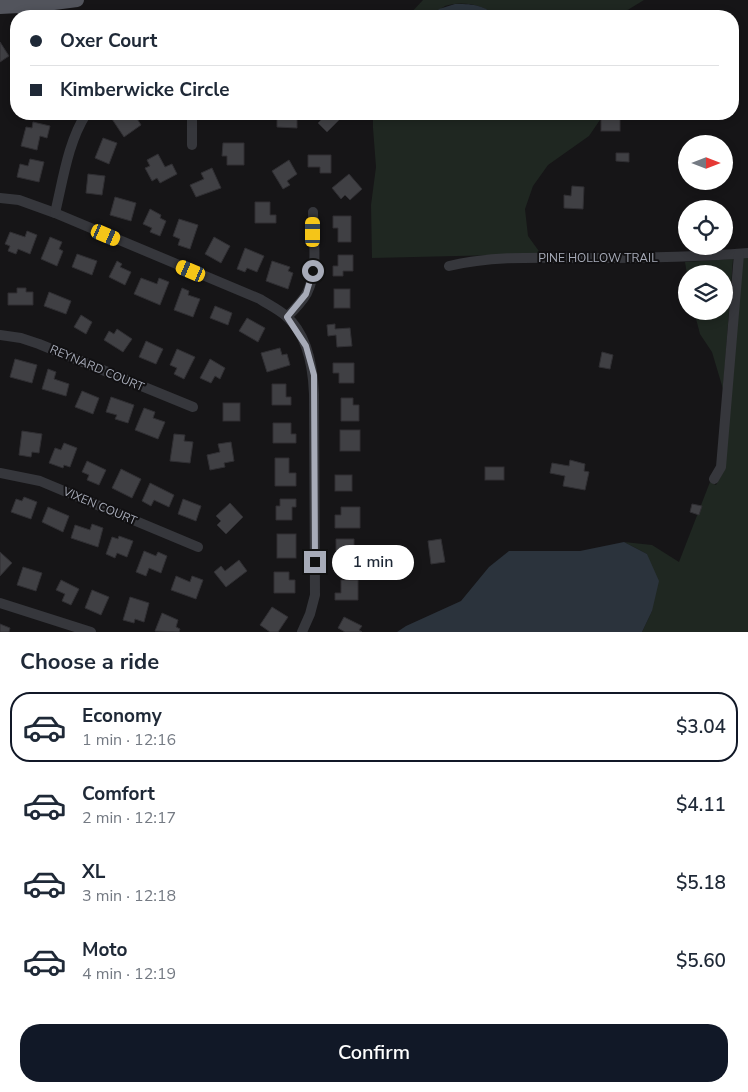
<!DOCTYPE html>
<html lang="en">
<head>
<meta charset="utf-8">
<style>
  :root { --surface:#fff; --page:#f2f2f3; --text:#1f2937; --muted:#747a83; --line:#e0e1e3; --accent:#111827 }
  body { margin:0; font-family:"Nunito Sans",sans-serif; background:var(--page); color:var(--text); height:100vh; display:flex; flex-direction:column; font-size:19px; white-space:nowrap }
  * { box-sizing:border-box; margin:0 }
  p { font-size:16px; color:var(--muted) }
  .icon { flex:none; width:28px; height:28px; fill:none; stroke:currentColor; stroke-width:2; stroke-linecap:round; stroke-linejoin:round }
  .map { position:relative; height:632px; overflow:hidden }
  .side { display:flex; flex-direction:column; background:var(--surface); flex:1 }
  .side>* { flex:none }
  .guide { position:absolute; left:10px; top:10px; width:729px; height:110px; border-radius:20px; box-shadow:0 2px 8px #0003; display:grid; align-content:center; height:110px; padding:0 20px; background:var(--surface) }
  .needle { width:32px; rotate:90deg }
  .controls { position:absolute; left:678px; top:135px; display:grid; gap:10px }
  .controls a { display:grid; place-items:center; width:55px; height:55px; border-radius:50%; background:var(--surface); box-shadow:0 2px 8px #0003; font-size:25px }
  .end { position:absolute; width:22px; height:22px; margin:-11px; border:6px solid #a7abb8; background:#111; box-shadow:0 0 0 2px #111 }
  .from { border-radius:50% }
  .bubble { position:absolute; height:35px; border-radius:18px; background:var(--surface); box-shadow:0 2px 8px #0003; font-size:16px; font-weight:600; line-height:35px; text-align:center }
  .car { position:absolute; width:15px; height:30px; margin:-15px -8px; border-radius:6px; box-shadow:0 0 4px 1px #0007; background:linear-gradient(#f5c518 24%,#345 0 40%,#f5c518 0 76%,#345 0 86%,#f5c518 0) }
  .guide b { display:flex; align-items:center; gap:18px; height:48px; font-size:19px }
  .guide b+b { border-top:1px solid var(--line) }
  .guide i { width:12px; height:12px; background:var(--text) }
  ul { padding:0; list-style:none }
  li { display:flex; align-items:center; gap:15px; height:70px; margin:0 10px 8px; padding:0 10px; border:2px solid transparent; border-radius:20px }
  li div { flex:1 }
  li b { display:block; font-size:19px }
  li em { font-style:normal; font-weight:600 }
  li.selected { border-color:var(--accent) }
  li>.icon { width:45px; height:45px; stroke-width:1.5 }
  h2 { padding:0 20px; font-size:22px; line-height:60px }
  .button { display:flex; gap:10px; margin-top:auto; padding:10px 20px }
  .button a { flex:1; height:58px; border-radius:20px; background:var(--accent); color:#fff; font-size:20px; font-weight:600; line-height:58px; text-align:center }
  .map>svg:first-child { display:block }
  .green { fill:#1f2721 }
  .water { fill:#2b333c }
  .building { fill:#404044; stroke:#302f33 }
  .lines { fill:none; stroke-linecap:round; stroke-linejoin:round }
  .minor { stroke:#36373c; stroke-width:10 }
  .major { stroke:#52545c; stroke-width:14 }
  .route { stroke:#a7abb8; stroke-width:6 }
  .labels { text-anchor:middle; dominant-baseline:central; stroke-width:4; stroke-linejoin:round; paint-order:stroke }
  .street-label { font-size:12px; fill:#a7abb8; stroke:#111012 }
</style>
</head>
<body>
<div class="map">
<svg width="748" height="632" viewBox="0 0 748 632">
  <rect width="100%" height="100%" fill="#161517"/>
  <!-- green -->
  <g class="green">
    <path d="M423 0H644L626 11V16H494C484 3 459 1 445 6 440 9 436 12 433 16H408Z"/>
    <polygon points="373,114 604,114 589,136 548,165 533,186 525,209 528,236 541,254 372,258 371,205 376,167 373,128"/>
    <polygon points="743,258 748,258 748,632 642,632 652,611 647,554 624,542 652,545 679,562 710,482 716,485 725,469"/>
    <polygon points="733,259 723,389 712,352 700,334 694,311 724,311 724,274 687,274 685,262"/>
  </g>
  <!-- water -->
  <g class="water">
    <path d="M455 4C469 4 485 4 494 16H433L439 9Z"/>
    <polygon points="624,542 647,554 659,581 652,611 642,632 397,632 406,626 461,601 489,567 509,551 580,551"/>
  </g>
  <!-- building -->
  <g class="building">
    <polygon points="0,42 9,56 0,62"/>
    <polygon points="112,114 134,114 141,125 124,137 110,116"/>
    <rect x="242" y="114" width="28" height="5"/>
    <polygon points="277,114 297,114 297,128 277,127"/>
    <polygon points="327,114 337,114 341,118 327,132 318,123"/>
    <rect x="601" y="116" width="19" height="15"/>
    <polygon points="33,122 50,126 47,138 40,136 37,150 21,146 26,127 32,128"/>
    <polygon points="103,138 117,143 109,164 95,158"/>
    <polygon points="223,143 244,143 244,165 227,165 227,156 222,156"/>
    <polygon points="616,153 629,153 629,162 616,161"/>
    <polygon points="158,154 165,167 172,164 177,174 160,183 157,178 152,181 145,168 150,166 147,160"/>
    <polygon points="308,155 331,155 331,173 320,173 320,167 308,167"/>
    <polygon points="30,159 44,162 39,182 17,177 20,164 28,166"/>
    <polygon points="289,160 297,174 287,181 290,185 283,189 272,171"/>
    <polygon points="212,168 221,188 196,197 190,185 204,179 201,173"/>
    <polygon points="88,174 105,176 102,195 86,193"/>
    <polygon points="349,174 362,189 350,200 345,195 341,199 332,188"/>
    <polygon points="572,186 584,187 583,209 564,208 564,195 571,196"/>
    <polygon points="115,197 136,203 131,221 110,215"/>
    <polygon points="255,202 270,202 270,215 276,215 276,223 255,223"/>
    <polygon points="150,209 161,215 160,218 166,221 160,236 150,232 152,228 143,224"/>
    <polygon points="333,216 351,216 351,242 338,242 338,228 333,228"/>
    <polygon points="179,219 198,225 190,249 178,245 180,239 173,236"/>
    <polygon points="27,231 37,235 30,254 18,249 16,254 8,251 10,246 5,244 10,232 25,237"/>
    <polygon points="50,237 62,242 59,249 63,251 57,266 41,259"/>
    <polygon points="214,237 230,246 221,263 205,254"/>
    <polygon points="245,248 264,256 257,272 247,268 245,272 237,269"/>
    <polygon points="77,254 97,261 92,275 72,267"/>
    <polygon points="338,255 353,255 353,271 343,271 343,276 333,276 333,266 338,266"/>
    <polygon points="117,261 122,264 120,267 131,272 125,285 109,277"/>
    <polygon points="272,261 290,267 288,271 293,273 288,289 266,281"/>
    <polygon points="141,278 157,284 159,278 169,282 160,305 134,294"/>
    <polygon points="17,288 26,288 26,292 33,292 33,305 8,305 8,293 17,293"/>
    <polygon points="182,288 189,291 188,295 200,299 193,317 174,310"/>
    <rect x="334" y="289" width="16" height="19"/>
    <polygon points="49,292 71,301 66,314 44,306"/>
    <polygon points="215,306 232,313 228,325 210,318"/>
    <polygon points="81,315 92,322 86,334 74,327"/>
    <polygon points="247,318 265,328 258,342 239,331"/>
    <polygon points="335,324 335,329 350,328 352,346 337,347 336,335 328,336 327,325"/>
    <polygon points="117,329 132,339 123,352 104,340 109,331 114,334"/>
    <polygon points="146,341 163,349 156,364 139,357"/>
    <polygon points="280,348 282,355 287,354 290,365 267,372 261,353"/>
    <polygon points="177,349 195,357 184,379 174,374 177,368 170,365"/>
    <polygon points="602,352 613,355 610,369 599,367"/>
    <polygon points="15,359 37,365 32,383 10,377"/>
    <polygon points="210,359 225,368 220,379 215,376 211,383 200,378"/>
    <polygon points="333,363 354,363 354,383 339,383 339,373 333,373"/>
    <polygon points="48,369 56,372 54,379 69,384 66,396 42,389"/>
    <polygon points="272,384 286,384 286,397 291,397 291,405 272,405"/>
    <polygon points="82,391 99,398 93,414 75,407"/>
    <polygon points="111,397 134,405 128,423 115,419 117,415 106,412"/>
    <polygon points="341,398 353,398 353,405 359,405 359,421 341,421"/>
    <rect x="223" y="403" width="17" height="18"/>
    <polygon points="144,408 155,412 153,418 165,422 158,439 135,430"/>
    <polygon points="273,423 291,423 291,434 296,434 296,443 273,443"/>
    <rect x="340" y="430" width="20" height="21"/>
    <polygon points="22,431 42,434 39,453 32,452 31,457 19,455"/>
    <polygon points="174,434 185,435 184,441 193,442 190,463 170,461"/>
    <polygon points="231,442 234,461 224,463 225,467 210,470 207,455 220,452 218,444"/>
    <polygon points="64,443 77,448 70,467 64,465 63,468 49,463 55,448 61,450"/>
    <polygon points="275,458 289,458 289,473 296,473 296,486 275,486"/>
    <polygon points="570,460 585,464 584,471 589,472 585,490 563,486 565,476 550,473 552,463 569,466"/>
    <polygon points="87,461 106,470 99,485 87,480 89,475 82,472"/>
    <rect x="485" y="467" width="19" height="13"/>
    <polygon points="121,469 141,479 132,498 112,488"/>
    <rect x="335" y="475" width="17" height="16"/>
    <polygon points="150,483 174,495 169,507 154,500 151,506 142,501"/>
    <polygon points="24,497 37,502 31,519 11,512 16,499 22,501"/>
    <polygon points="183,499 201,506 196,521 178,514"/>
    <polygon points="280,499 296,499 296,507 292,507 292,520 276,520 276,506 280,506"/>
    <polygon points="230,503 243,517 226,534 217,525 221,521 216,516"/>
    <polygon points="692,504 702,506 699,515 690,512"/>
    <polygon points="48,507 69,516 63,532 42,522"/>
    <polygon points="341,507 360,507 360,528 335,528 335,515 341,515"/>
    <polygon points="92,524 103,528 98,547 71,538 75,525 90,530"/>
    <rect x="277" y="534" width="19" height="24"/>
    <polygon points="119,536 133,541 127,557 117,553 115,558 106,554 112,537 118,539"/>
    <polygon points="336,539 354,539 354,551 359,551 359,560 354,560 354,566 342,566 342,551 336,551"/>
    <polygon points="441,539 445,562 431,564 428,541"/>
    <polygon points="144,551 156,556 158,552 167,556 161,573 149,568 146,576 136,572"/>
    <polygon points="0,552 12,563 0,576"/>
    <polygon points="239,560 247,571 226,587 214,572 221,566 225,571"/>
    <polygon points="23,567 42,573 36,591 17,585"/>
    <polygon points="274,572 289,572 289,580 295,580 295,593 274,593"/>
    <polygon points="176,576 190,582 192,576 203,580 196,599 171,590"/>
    <polygon points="61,580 79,589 71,605 62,601 65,594 56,590"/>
    <polygon points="341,580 358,580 358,600 335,600 335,593 341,593"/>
    <polygon points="92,590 109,597 101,615 85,608"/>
    <polygon points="130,597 149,603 144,622 135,619 134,623 123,620"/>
    <polygon points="272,607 288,617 278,632 270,632 260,625"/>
    <polygon points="162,613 178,620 176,627 180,629 179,632 155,631"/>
    <polygon points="344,617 362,626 359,630 362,632 345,632 338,628"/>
    <polygon points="0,624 10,628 9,632 0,632"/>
  </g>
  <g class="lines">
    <!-- minor -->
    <g class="minor">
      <polyline points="192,114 192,145"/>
      <path d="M0 198 19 200 55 213 260 299C269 305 278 309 286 316 308 335 313 367 314 394L315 595 310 614 302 632"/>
      <path d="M55 213C63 180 68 142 86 114"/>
      <path d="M449 266C495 255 545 258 592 258 645 258 696 257 748 253"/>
      <path d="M287 317C294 310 302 302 307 293 319 269 313 237 313 212"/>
      <polyline points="0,335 21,338 39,344 193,407"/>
      <polyline points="0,473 40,481 198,547"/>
      <polyline points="714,479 721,467 739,254"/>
      <polyline points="0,603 91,632"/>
    </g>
    <!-- major -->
    <polyline class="major" points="0,7 38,5 77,0"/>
  </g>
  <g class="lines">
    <!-- route -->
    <polyline class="route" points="313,271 306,294 287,317 306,346 314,375 315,562"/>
  </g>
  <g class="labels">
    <!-- street labels -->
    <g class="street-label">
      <text x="598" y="258">PINE HOLLOW TRAIL</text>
      <text transform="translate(97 368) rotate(23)">REYNARD COURT</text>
      <text transform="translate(100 506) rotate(23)">VIXEN COURT</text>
    </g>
  </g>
</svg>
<div class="controls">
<a><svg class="needle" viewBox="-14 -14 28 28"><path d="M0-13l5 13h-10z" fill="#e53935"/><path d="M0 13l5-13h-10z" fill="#747a83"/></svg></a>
<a><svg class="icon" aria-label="locate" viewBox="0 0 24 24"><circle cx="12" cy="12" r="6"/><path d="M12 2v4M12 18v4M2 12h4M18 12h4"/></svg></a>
<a><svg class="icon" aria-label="layers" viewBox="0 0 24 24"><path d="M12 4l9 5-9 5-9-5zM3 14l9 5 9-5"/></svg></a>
</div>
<i class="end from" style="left:313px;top:271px"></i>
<i class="end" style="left:315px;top:562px"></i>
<div class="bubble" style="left:332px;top:545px;width:82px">1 min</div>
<i class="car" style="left:313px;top:232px;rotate:0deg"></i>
<i class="car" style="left:106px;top:235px;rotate:113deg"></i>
<i class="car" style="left:191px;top:271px;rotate:293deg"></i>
<div class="guide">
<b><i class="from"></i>Oxer Court</b>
<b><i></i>Kimberwicke Circle</b>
</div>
</div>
<section class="side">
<h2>Choose a ride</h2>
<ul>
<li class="selected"><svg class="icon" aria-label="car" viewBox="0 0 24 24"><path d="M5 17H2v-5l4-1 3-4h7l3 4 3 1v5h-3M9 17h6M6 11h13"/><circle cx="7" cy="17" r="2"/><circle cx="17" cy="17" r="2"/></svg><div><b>Economy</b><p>1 min · 12:16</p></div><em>$3.04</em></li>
<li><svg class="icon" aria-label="car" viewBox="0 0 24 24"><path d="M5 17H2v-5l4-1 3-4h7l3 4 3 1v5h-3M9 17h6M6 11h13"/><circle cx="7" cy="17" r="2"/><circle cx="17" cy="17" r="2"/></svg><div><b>Comfort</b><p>2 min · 12:17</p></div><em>$4.11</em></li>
<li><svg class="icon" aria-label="car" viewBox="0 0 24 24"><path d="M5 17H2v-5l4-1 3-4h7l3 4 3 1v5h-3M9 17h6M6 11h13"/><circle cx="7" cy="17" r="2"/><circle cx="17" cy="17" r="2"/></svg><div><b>XL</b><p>3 min · 12:18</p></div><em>$5.18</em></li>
<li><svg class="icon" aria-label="car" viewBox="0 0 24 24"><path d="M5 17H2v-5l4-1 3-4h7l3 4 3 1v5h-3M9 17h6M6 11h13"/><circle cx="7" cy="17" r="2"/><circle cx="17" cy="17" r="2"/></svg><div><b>Moto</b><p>4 min · 12:19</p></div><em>$5.60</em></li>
</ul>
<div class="button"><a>Confirm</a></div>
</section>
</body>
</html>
